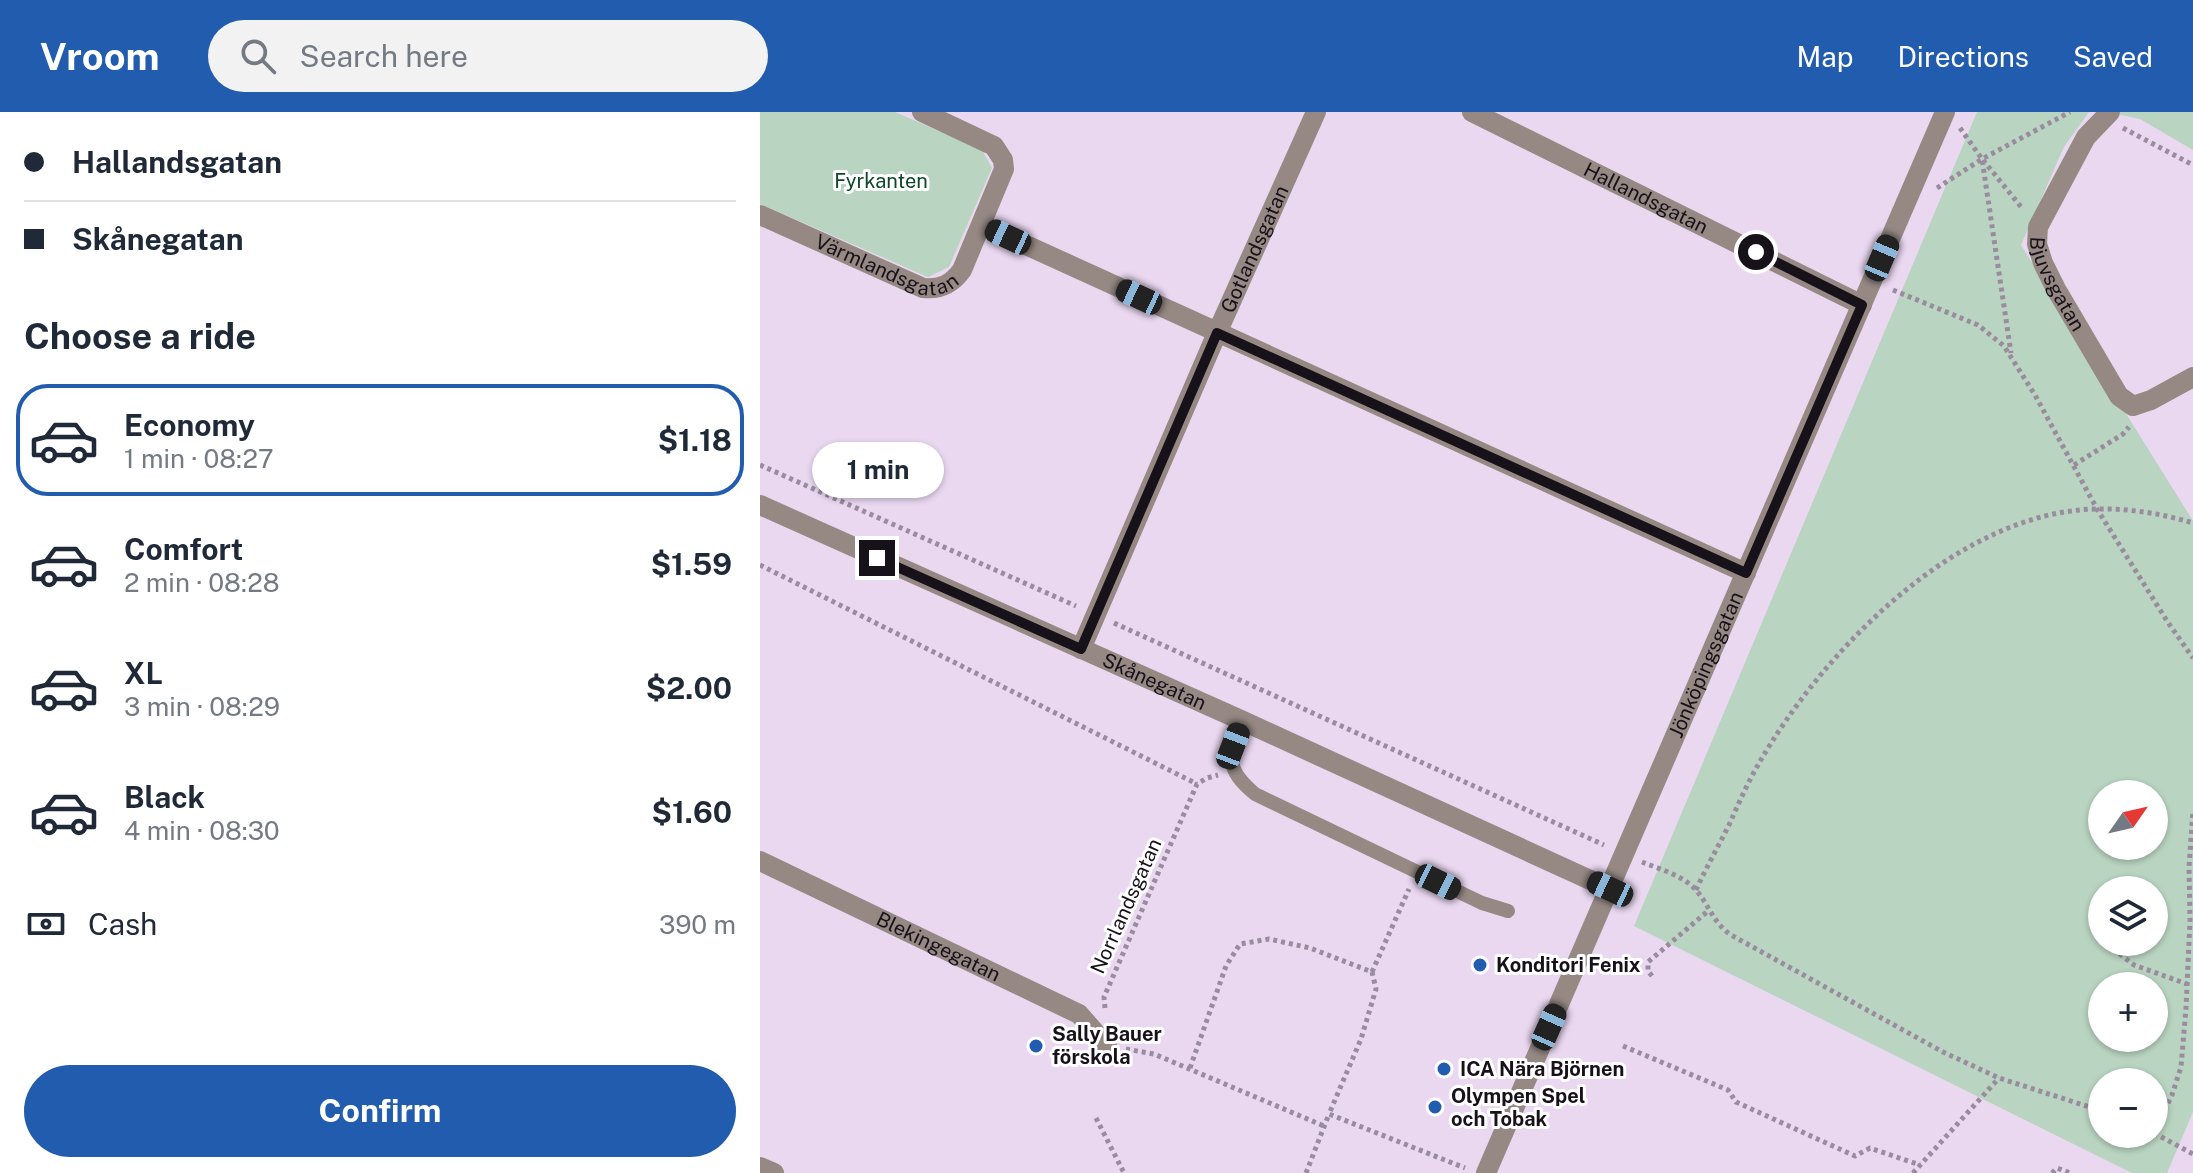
<!DOCTYPE html>
<html lang="en">
<head>
<meta charset="utf-8">
<style>
  :root { --surface:#fff; --page:#f2f2f3; --text:#1f2937; --muted:#747a83; --line:#e0e1e3; --accent:#215cae }
  body { margin:0; font-family:"Public Sans",sans-serif; background:var(--page); color:var(--text); height:100vh; display:flex; flex-direction:column; font-size:30px; white-space:nowrap }
  * { box-sizing:border-box; margin:0 }
  p { font-size:26px; color:var(--muted) }
  .icon { flex:none; width:44px; height:44px; fill:none; stroke:currentColor; stroke-width:2; stroke-linecap:round; stroke-linejoin:round }
  .map { position:relative; flex:1; overflow:hidden }
  .drawer { display:flex; flex-direction:column; background:var(--surface); width:760px }
  .drawer>* { flex:none }
  .banner { display:grid; align-content:center; height:176px; padding:0 24px; background:var(--surface) }
  .needle { width:52px; rotate:56deg }
  .fabs { position:absolute; left:1328px; top:668px; display:grid; gap:16px }
  .fabs a { display:grid; place-items:center; width:80px; height:80px; border-radius:50%; background:var(--surface); box-shadow:0 2px 6px #0004; font-size:40px }
  .end { position:absolute; width:36px; height:36px; margin:-18px; border:10px solid #171119; background:#fff; box-shadow:0 0 0 4px #fff }
  .from { border-radius:50% }
  .bubble { position:absolute; height:56px; border-radius:28px; background:var(--surface); box-shadow:0 2px 6px #0004; font-size:26px; font-weight:700; line-height:56px; text-align:center }
  .car { position:absolute; width:24px; height:48px; margin:-24px -12px; border-radius:10px; box-shadow:0 0 6px 2px #0007; background:linear-gradient(#222 24%,#8ab4d8 0 40%,#222 0 76%,#8ab4d8 0 86%,#222 0) }
  .banner b { display:flex; align-items:center; gap:28px; height:76px; font-size:30px }
  .banner b+b { border-top:2px solid var(--line) }
  .banner i { width:20px; height:20px; background:var(--text) }
  ul { padding:0; list-style:none }
  li { display:flex; align-items:center; gap:24px; height:112px; margin:0 16px 12px; padding:0 8px; border:4px solid transparent; border-radius:32px }
  li div { flex:1 }
  li b { display:block; font-size:30px }
  li em { font-style:normal; font-weight:700 }
  li.current { border-color:var(--accent) }
  li>.icon { width:72px; height:72px; stroke-width:1.5 }
  h2 { padding:0 24px; font-size:36px; line-height:96px }
  .pay { display:flex; align-items:center; gap:20px; height:88px; padding:0 24px; font-size:30px }
  .pay p { margin-inline-start:auto }
  .button { display:flex; gap:16px; margin-top:auto; padding:16px 24px }
  .button a { flex:1; height:92px; border-radius:48px; background:var(--accent); color:#fff; font-size:32px; font-weight:700; line-height:92px; text-align:center }
  header { display:flex; align-items:center; gap:48px; box-sizing:border-box; height:112px; padding:0 40px; background:var(--accent); color:#fff }
  header strong { font-size:38px }
  nav { display:flex; gap:44px; margin-inline-start:auto; font-size:28px }
  .search { width:560px; height:72px; background:var(--page); display:flex; align-items:center; gap:20px; box-sizing:border-box; padding:0 28px; border-radius:44px; color:var(--muted); font-size:30px }
  main { display:flex; flex:1; min-height:0 }
  .map>svg:first-child { display:block }
  .green { fill:#b9d4c1; fill-rule:evenodd }
  .lines { fill:none; stroke-linecap:round; stroke-linejoin:round }
  .path { stroke:#9a8c9f; stroke-width:5; stroke-dasharray:4 4; stroke-linecap:butt }
  .service { stroke:#968984; stroke-width:14 }
  .minor { stroke:#968984; stroke-width:20 }
  .tertiary { stroke:#968984; stroke-width:20 }
  .route { stroke:#171119; stroke-width:10 }
  .poi-dot { fill:#215cae; stroke:#fff; stroke-width:3 }
  .labels { text-anchor:middle; dominant-baseline:central; stroke-width:6; stroke-linejoin:round; paint-order:stroke }
  .park-label { font-size:20px; fill:#0d4628; stroke:#fff }
  .street-label { font-size:20px; fill:#171119; stroke:#fff }
  .poi-label { font-size:20px; font-weight:bold; fill:#171119; stroke:#fff; text-anchor:start }
</style>
</head>
<body>
<header>
<strong>Vroom</strong>
<div class="search"><svg class="icon" aria-label="search" viewBox="0 0 24 24"><circle cx="10" cy="10" r="6"/><path d="M15 15l6 6"/></svg>Search here</div>
<nav><a>Map</a><a>Directions</a><a>Saved</a></nav>
</header>
<main>
<section class="drawer">
<div class="banner">
<b><i class="from"></i>Hallandsgatan</b>
<b><i></i>Skånegatan</b>
</div>
<h2>Choose a ride</h2>
<ul>
<li class="current"><svg class="icon" aria-label="car" viewBox="0 0 24 24"><path d="M5 17H2v-5l4-1 3-4h7l3 4 3 1v5h-3M9 17h6M6 11h13"/><circle cx="7" cy="17" r="2"/><circle cx="17" cy="17" r="2"/></svg><div><b>Economy</b><p>1 min · 08:27</p></div><em>$1.18</em></li>
<li><svg class="icon" aria-label="car" viewBox="0 0 24 24"><path d="M5 17H2v-5l4-1 3-4h7l3 4 3 1v5h-3M9 17h6M6 11h13"/><circle cx="7" cy="17" r="2"/><circle cx="17" cy="17" r="2"/></svg><div><b>Comfort</b><p>2 min · 08:28</p></div><em>$1.59</em></li>
<li><svg class="icon" aria-label="car" viewBox="0 0 24 24"><path d="M5 17H2v-5l4-1 3-4h7l3 4 3 1v5h-3M9 17h6M6 11h13"/><circle cx="7" cy="17" r="2"/><circle cx="17" cy="17" r="2"/></svg><div><b>XL</b><p>3 min · 08:29</p></div><em>$2.00</em></li>
<li><svg class="icon" aria-label="car" viewBox="0 0 24 24"><path d="M5 17H2v-5l4-1 3-4h7l3 4 3 1v5h-3M9 17h6M6 11h13"/><circle cx="7" cy="17" r="2"/><circle cx="17" cy="17" r="2"/></svg><div><b>Black</b><p>4 min · 08:30</p></div><em>$1.60</em></li>
</ul>
<div class="pay"><svg class="icon" aria-label="cash" viewBox="0 0 24 24"><path d="M3 7h18v10H3z"/><circle cx="12" cy="12" r="2"/></svg>Cash<p>390 m</p></div>
<div class="button"><a>Confirm</a></div>
</section>
<div class="map">
<svg width="1433" height="1061" viewBox="0 0 1433 1061">
  <rect width="100%" height="100%" fill="#ead8f1"/>
  <!-- green -->
  <g class="green">
    <polygon points="0,0 135,0 222,38 232,56 189,155 168,165 0,92"/>
    <path d="M1217 0H1329L1304 35 1261 133 1433 409V1000L1407 1061H1372L874 814ZM1342 682H1394V734H1342ZM1342 778H1394V830H1342ZM1342 874H1394V926H1342ZM1342 970H1394V1022H1342Z"/>
    <polygon points="1346,0 1433,0 1433,38 1380,7"/>
  </g>
  <g class="lines">
    <!-- path -->
    <g class="path">
      <polyline points="1200,16 1222,47 1251,241"/>
      <polyline points="1363,16 1433,53"/>
      <polyline points="1223,48 1262,96"/>
      <polyline points="1177,76 1222,47 1310,0"/>
      <polyline points="1133,178 1218,213 1244,234 1275,283 1337,397 1407,509 1433,546"/>
      <polyline points="0,353 316,494"/>
      <polyline points="1314,353 1363,322 1369,315"/>
      <polyline points="0,453 437,672"/>
      <polyline points="354,511 844,733"/>
      <path d="M882 750C899 757 922 763 935 777 949 792 952 810 971 823L1183 940 1239 966 1342 999"/>
      <path d="M936 778C946 756 958 735 969 713 978 693 987 672 998 653 1062 540 1198 399 1337 397 1369 396 1403 402 1433 411"/>
      <polyline points="1353,837 1374,853 1427,872"/>
      <polyline points="612,860 649,777"/>
      <polyline points="892,864 888,859 888,850 948,799"/>
      <polyline points="345,896 344,885 437,672 447,666 458,663"/>
      <polyline points="863,934 968,978 976,990 1095,1044 1110,1036 1160,1053"/>
      <polyline points="366,937 394,942 564,1014"/>
      <polyline points="430,956 466,854 480,832 509,827 550,836 612,860 616,877 601,927 569,1002"/>
      <polyline points="336,1006 364,1061"/>
      <polyline points="1394,1020 1412,983 1421,955 1426,896 1430,808 1429,755 1433,698"/>
      <polyline points="1394,1021 1433,1042"/>
      <polyline points="546,1061 569,1002 705,1056"/>
      <polyline points="1153,1061 1239,966"/>
      <polyline points="1292,1061 1297,1056 1310,1061"/>
    </g>
    <!-- service -->
    <path class="service" d="M483 609C469 645 464 656 495 682L722 791 748 799"/>
    <!-- minor -->
    <g class="minor">
      <path id="s1" d="M712 0 1102 193"/>
      <path id="s2" d="M1350 0 1326 25 1278 115 1277 132 1283 151 1296 177 1359 284 1373 294 1391 288 1433 265"/>
      <path id="s3" d="M0 103 163 176C180 178 192 172 202 158L244 57 243 48 234 34 162 0"/>
      <polyline points="222,113 986,461"/>
      <path id="s4" d="M0 393 483 609 850 777"/>
      <path id="s5" d="M321 537 457 221 556 0"/>
      <path id="s6" d="M0 749 319 902 347 934"/>
      <polyline points="0,1055 14,1061"/>
    </g>
    <!-- tertiary -->
    <path class="tertiary" id="s7" d="M726 1061 1185 0"/>
  </g>
  <g class="lines">
    <!-- route -->
    <polyline class="route" points="117,446 321,537 457,221 986,461 1102,193 996,140"/>
  </g>
  <!-- markers -->
  <g class="poi-dot">
    <circle cx="720" cy="853" r="8"/>
    <circle cx="276" cy="934" r="8"/>
    <circle cx="684" cy="957" r="8"/>
    <circle cx="675" cy="995" r="8"/>
  </g>
  <g class="labels">
    <!-- park labels -->
    <g class="park-label">
      <text x="121" y="69">Fyrkanten</text>
    </g>
    <!-- street labels -->
    <g class="street-label">
      <text stroke="none"><textPath href="#s1" startOffset="194">Hallandsgatan</textPath></text>
      <text stroke="none"><textPath href="#s5" startOffset="436">Gotlandsgatan</textPath></text>
      <text stroke="none"><textPath href="#s3" startOffset="138">Värmlandsgatan</textPath></text>
      <text stroke="none"><textPath href="#s2" startOffset="198">Bjuvsgatan</textPath></text>
      <text stroke="none"><textPath href="#s7" startOffset="554">Jönköpingsgatan</textPath></text>
      <text stroke="none"><textPath href="#s4" startOffset="432">Skånegatan</textPath></text>
      <text transform="translate(366 794) rotate(-66)">Norrlandsgatan</text>
      <text stroke="none"><textPath href="#s6" startOffset="198">Blekingegatan</textPath></text>
    </g>
    <!-- poi labels -->
    <g class="poi-label">
      <text x="736" y="853">Konditori Fenix</text>
      <text x="292" y="922">Sally Bauer<tspan x="292" dy="23">förskola</tspan></text>
      <text x="700" y="957">ICA Nära Björnen</text>
      <text x="691" y="984">Olympen Spel<tspan x="691" dy="23">och Tobak</tspan></text>
    </g>
  </g>
</svg>
<div class="fabs">
<a><svg class="needle" viewBox="-14 -14 28 28"><path d="M0-13l5 13h-10z" fill="#e53935"/><path d="M0 13l5-13h-10z" fill="#747a83"/></svg></a>
<a><svg class="icon" aria-label="layers" viewBox="0 0 24 24"><path d="M12 4l9 5-9 5-9-5zM3 14l9 5 9-5"/></svg></a>
<a>+</a>
<a>−</a>
</div>
<i class="end from" style="left:996px;top:140px"></i>
<i class="end" style="left:117px;top:446px"></i>
<div class="bubble" style="left:52px;top:330px;width:132px">1 min</div>
<i class="car" style="left:248px;top:125px;rotate:295deg"></i>
<i class="car" style="left:1122px;top:146px;rotate:23deg"></i>
<i class="car" style="left:379px;top:185px;rotate:295deg"></i>
<i class="car" style="left:473px;top:634px;rotate:21deg"></i>
<i class="car" style="left:678px;top:770px;rotate:116deg"></i>
<i class="car" style="left:850px;top:777px;rotate:295deg"></i>
<i class="car" style="left:789px;top:915px;rotate:24deg"></i>
</div>
</main>
</body>
</html>
